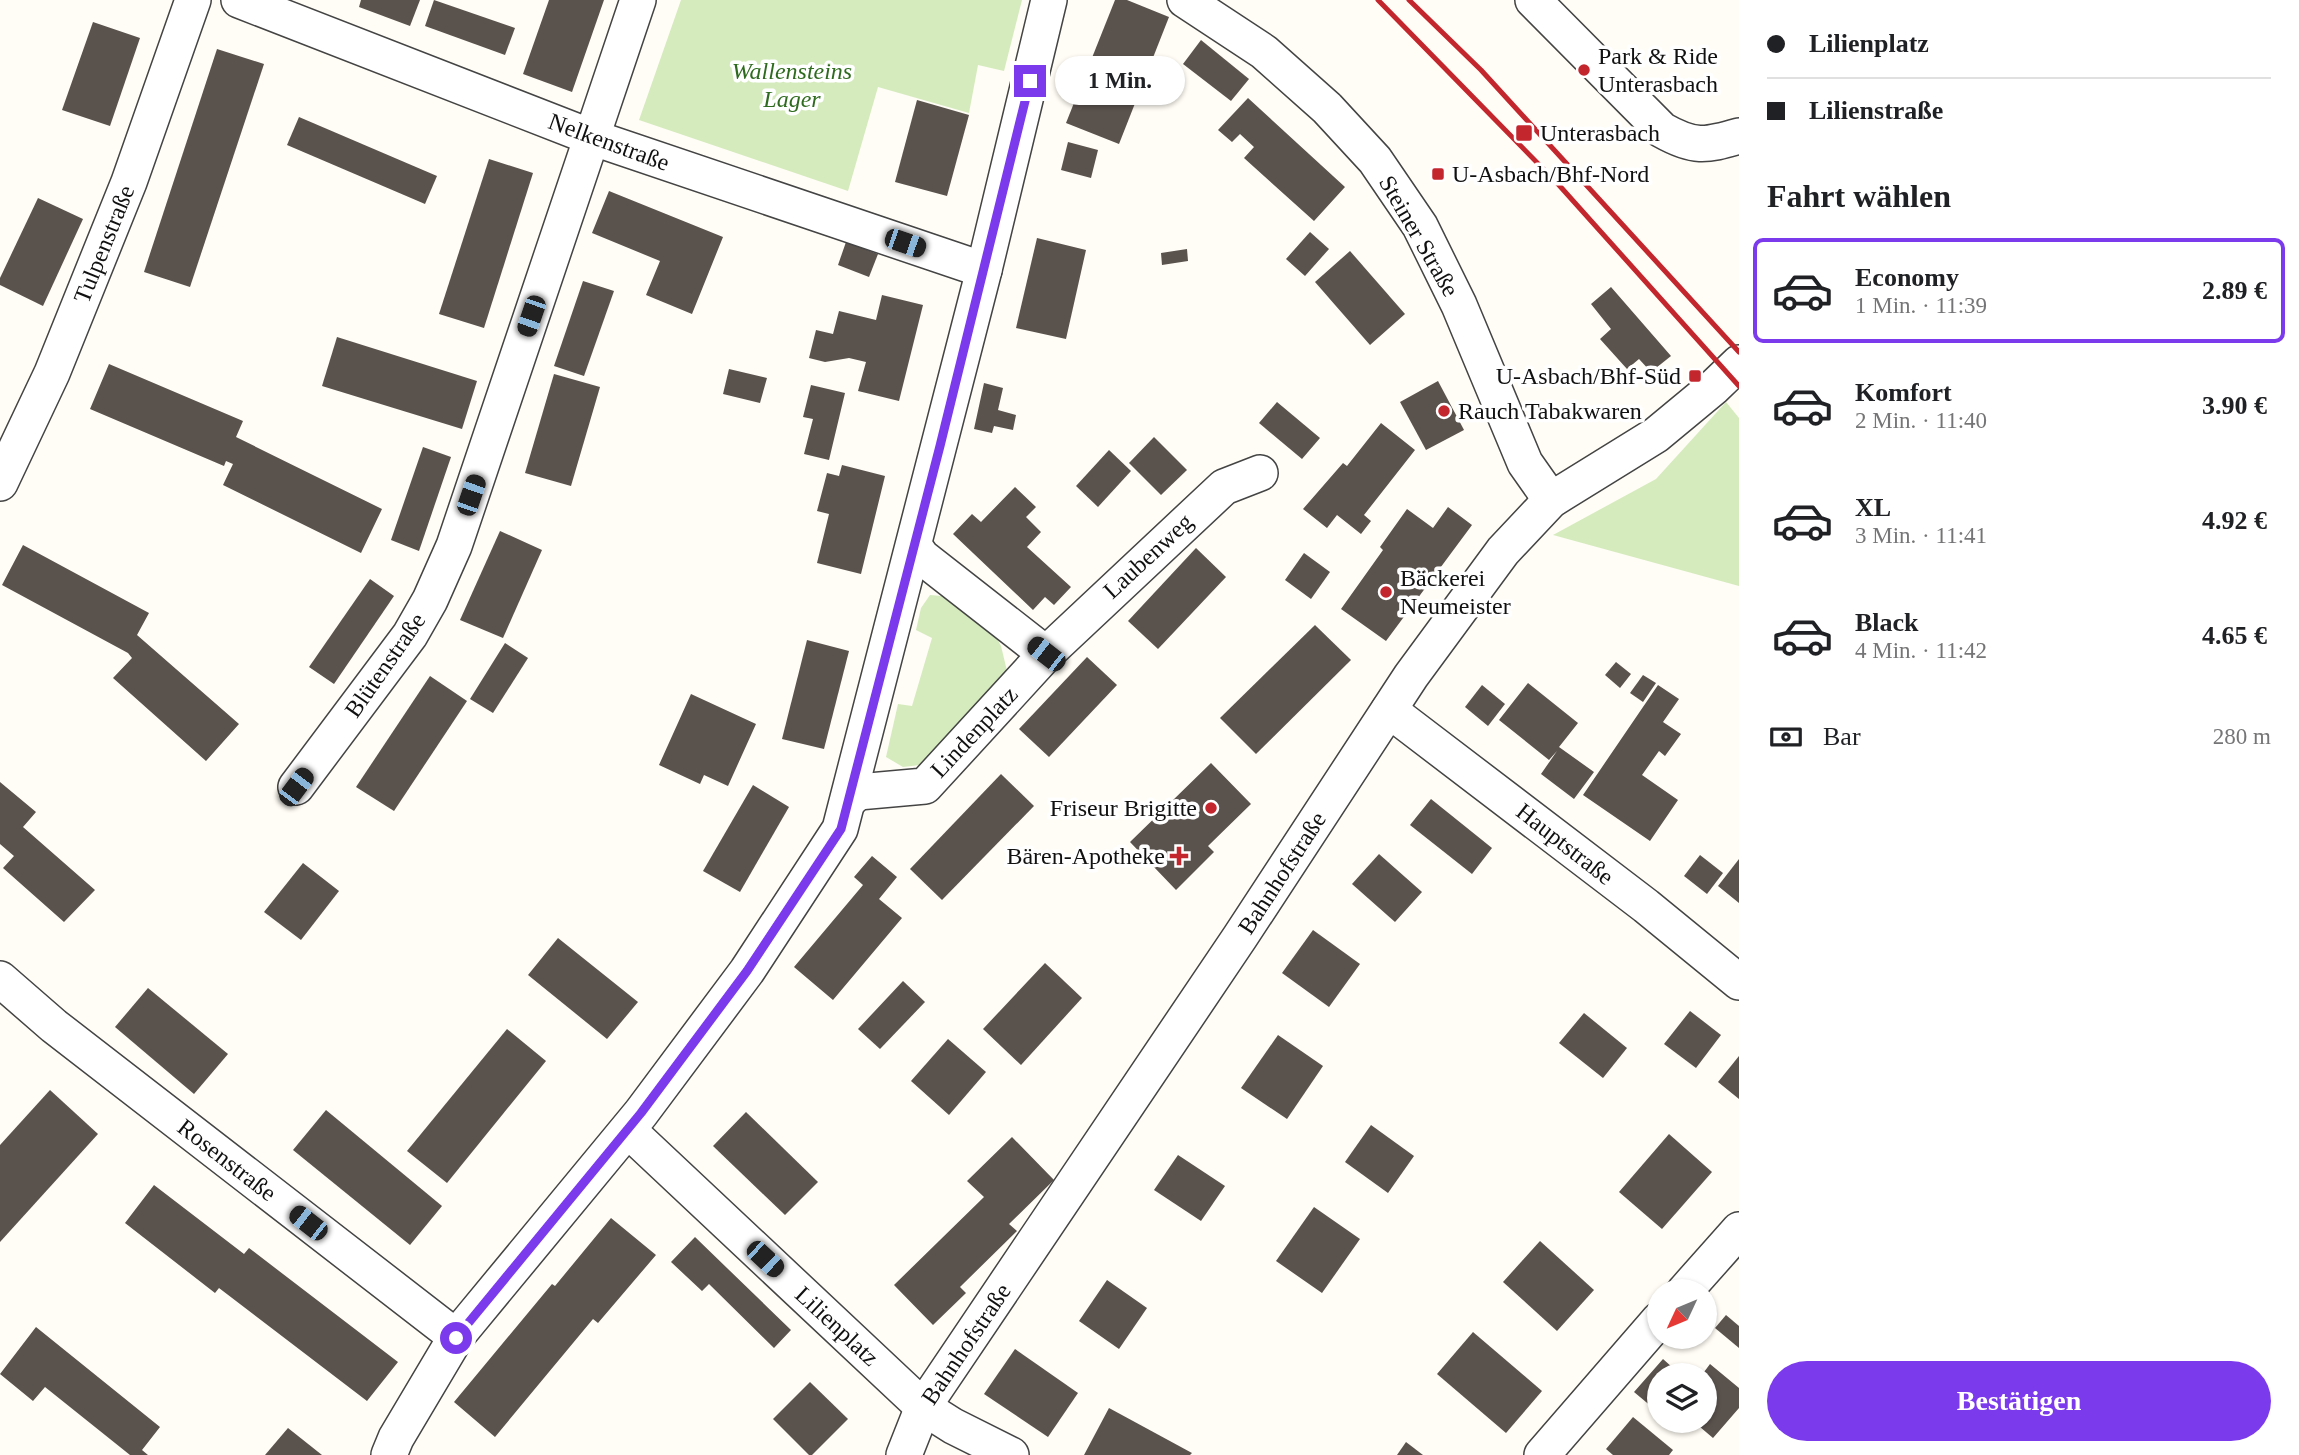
<!DOCTYPE html>
<html lang="de">
<head>
<meta charset="utf-8">
<style>
  :root { --surface:#fff; --page:#f2f2f2; --text:#202124; --muted:#757577; --line:#e0e0e0; --accent:#7c3aed }
  body { margin:0; font-family:Georgia,serif; background:var(--page); color:var(--text); height:100vh; display:flex; flex-direction:column; font-size:26px; white-space:nowrap }
  * { box-sizing:border-box; margin:0 }
  p { font-size:23px; color:var(--muted) }
  .icon { flex:none; width:38px; height:38px; fill:none; stroke:currentColor; stroke-width:2; stroke-linecap:round; stroke-linejoin:round }
  .map { position:relative; flex:1; overflow:hidden }
  .sheet { display:flex; flex-direction:column; background:var(--surface); width:560px }
  .sheet>* { flex:none }
  .top-card { display:grid; align-content:center; height:154px; padding:0 28px; background:var(--surface) }
  .needle { width:46px; rotate:226deg }
  .fabs { position:absolute; left:1647px; top:1279px; display:grid; gap:14px }
  .fabs a { display:grid; place-items:center; width:70px; height:70px; border-radius:50%; background:var(--surface); box-shadow:0 2px 5px #0004; font-size:35px }
  .end { position:absolute; width:32px; height:32px; margin:-16px; border:9px solid #7c3aed; background:#fff; box-shadow:0 0 0 4px #fff }
  .from { border-radius:50% }
  .bubble { position:absolute; height:49px; border-radius:24px; background:var(--surface); box-shadow:0 2px 5px #0004; font-size:23px; font-weight:700; line-height:49px; text-align:center }
  .car { position:absolute; width:21px; height:42px; margin:-21px -10px; border-radius:9px; box-shadow:0 0 5px 2px #0007; background:linear-gradient(#222 24%,#8ab4d8 0 40%,#222 0 76%,#8ab4d8 0 86%,#222 0) }
  .top-card b { display:flex; align-items:center; gap:24px; height:66px; font-size:26px }
  .top-card b+b { border-top:2px solid var(--line) }
  .top-card i { width:18px; height:18px; background:var(--text) }
  ul { padding:0; list-style:none }
  li { display:flex; align-items:center; gap:21px; height:105px; margin:0 14px 10px; padding:0 14px; border:4px solid transparent; border-radius:10px }
  li div { flex:1 }
  li b { display:block; font-size:26px }
  li em { font-style:normal; font-weight:700 }
  li.selected { border-color:var(--accent) }
  li>.icon { width:63px; height:63px; stroke-width:1.5 }
  h2 { padding:0 28px; font-size:32px; line-height:84px }
  .pay { display:flex; align-items:center; gap:18px; height:77px; padding:0 28px; font-size:26px }
  .pay p { margin-inline-start:auto }
  .action { display:flex; gap:14px; margin-top:auto; padding:14px 28px }
  .action a { flex:1; height:80px; border-radius:42px; background:var(--accent); color:#fff; font-size:28px; font-weight:700; line-height:80px; text-align:center }
  main { display:flex; flex:1; min-height:0 }
  .map>svg:first-child { display:block }
  .green { fill:#d5ebbd }
  .building { fill:#5a524d }
  .lines { fill:none; stroke-linecap:round; stroke-linejoin:round }
  .minor-casing { stroke:#444; stroke-width:38 }
  .minor { stroke:#fff; stroke-width:35 }
  .rail { stroke:#c4262e; stroke-width:5 }
  .route { stroke:#7c3aed; stroke-width:9 }
  .poi-dot { fill:#c4262e; stroke:#fff; stroke-width:2.5 }
  .labels { text-anchor:middle; dominant-baseline:central; stroke-width:7; stroke-linejoin:round; paint-order:stroke }
  .poi-label { font-size:24px; fill:#111; stroke:#fff; text-anchor:start }
  .park-label { font-size:24px; font-style:italic; fill:#2f6b1f; stroke:#fff }
  .street-label { font-size:24px; fill:#111; stroke:#fff }
</style>
</head>
<body>
<main>
<div class="map">
<svg width="1739" height="1455" viewBox="0 0 1739 1455">
  <rect width="100%" height="100%" fill="#fffdf5"/>
  <!-- green -->
  <g class="green">
    <polygon points="681,0 1022,0 1004,71 978,65 969,113 878,87 848,191 639,120"/>
    <polygon points="1726,402 1739,418 1739,586 1553,535 1656,479"/>
    <polygon points="930,595 953,597 989,623 1001,646 1007,671 920,765 903,767 886,757 898,704 912,706 932,638 916,630 921,608"/>
  </g>
  <!-- building -->
  <g class="building">
    <polygon points="361,0 420,0 410,26 359,7"/>
    <polygon points="434,0 515,28 505,55 425,26"/>
    <polygon points="549,0 604,0 572,92 523,74"/>
    <polygon points="1115,0 1127,0 1169,17 1119,144 1066,123"/>
    <polygon points="93,22 140,38 110,126 62,110"/>
    <polygon points="1201,40 1249,79 1231,101 1183,64"/>
    <polygon points="217,49 264,64 190,287 144,272"/>
    <polygon points="1248,98 1345,187 1314,221 1244,158 1254,147 1240,134 1232,142 1218,130"/>
    <polygon points="917,100 969,115 947,196 895,182"/>
    <polygon points="299,117 437,176 425,204 287,145"/>
    <polygon points="1068,142 1098,150 1091,178 1061,170"/>
    <polygon points="489,159 533,173 484,328 439,314"/>
    <polygon points="609,191 723,237 692,314 646,295 660,261 592,233"/>
    <polygon points="38,198 83,219 43,306 0,285 0,278"/>
    <polygon points="1310,232 1329,249 1305,276 1286,259"/>
    <polygon points="1037,238 1086,250 1066,339 1016,328"/>
    <polygon points="846,242 878,254 869,277 838,265"/>
    <polygon points="1187,249 1188,261 1162,265 1161,253"/>
    <polygon points="1350,251 1405,314 1370,345 1315,282"/>
    <polygon points="583,281 614,291 584,376 554,366"/>
    <polygon points="1611,287 1671,356 1651,372 1639,359 1627,369 1600,339 1611,329 1591,304"/>
    <polygon points="882,295 923,305 899,401 858,391 866,362 849,358 825,362 809,358 816,330 833,334 839,311 876,320"/>
    <polygon points="337,337 477,381 462,429 322,386"/>
    <polygon points="109,364 243,421 236,437 382,509 361,553 223,485 233,464 226,461 224,466 90,409"/>
    <polygon points="729,369 767,378 760,403 723,394"/>
    <polygon points="554,374 600,387 571,486 525,473"/>
    <polygon points="1438,381 1464,430 1426,450 1400,402"/>
    <polygon points="984,383 1003,388 998,410 1016,415 1013,430 994,426 992,433 974,429"/>
    <polygon points="811,385 845,393 829,460 804,454 813,419 803,417"/>
    <polygon points="1277,402 1320,438 1302,459 1259,423"/>
    <polygon points="1381,423 1415,450 1364,515 1371,521 1361,534 1337,515 1327,528 1303,509 1343,463 1347,466"/>
    <polygon points="1154,437 1187,470 1161,495 1129,463"/>
    <polygon points="423,447 451,457 419,551 391,540"/>
    <polygon points="1109,450 1131,471 1098,507 1076,486"/>
    <polygon points="842,465 885,476 861,574 817,563 829,514 817,511 827,473 839,476"/>
    <polygon points="1015,487 1036,507 1026,517 1041,532 1027,547 1071,587 1054,605 1045,597 1033,610 953,534 972,514 981,522"/>
    <polygon points="1448,507 1472,525 1386,641 1341,609 1383,550 1380,547 1407,509 1433,528"/>
    <polygon points="500,531 542,550 503,638 460,620"/>
    <polygon points="23,545 149,613 137,635 239,724 206,761 113,678 132,658 128,653 2,585"/>
    <polygon points="1196,548 1226,577 1158,649 1128,621"/>
    <polygon points="1304,553 1330,572 1311,599 1285,580"/>
    <polygon points="370,579 394,596 334,684 309,667"/>
    <polygon points="1315,625 1351,660 1256,754 1220,718"/>
    <polygon points="807,640 849,651 824,749 782,739"/>
    <polygon points="505,643 528,658 493,713 470,699"/>
    <polygon points="1087,657 1117,685 1049,757 1019,729"/>
    <polygon points="1616,662 1631,674 1620,688 1605,675"/>
    <polygon points="1643,675 1656,683 1643,702 1630,693"/>
    <polygon points="430,676 467,701 394,811 356,787"/>
    <polygon points="1528,683 1578,723 1559,747 1594,772 1574,799 1541,774 1557,751 1549,760 1499,720"/>
    <polygon points="1482,685 1505,704 1488,726 1465,707"/>
    <polygon points="1658,685 1679,699 1663,722 1681,734 1665,756 1659,751 1642,775 1678,800 1650,841 1583,795"/>
    <polygon points="691,694 756,724 728,786 704,775 700,784 659,765"/>
    <polygon points="1211,763 1251,804 1208,846 1214,852 1176,890 1130,842"/>
    <polygon points="1001,774 1034,806 942,900 910,869"/>
    <polygon points="0,782 36,812 23,827 95,890 64,922 3,868 14,856 0,844"/>
    <polygon points="753,785 789,807 740,892 703,871"/>
    <polygon points="1431,799 1492,848 1472,874 1410,825"/>
    <polygon points="1379,854 1422,892 1395,922 1352,884"/>
    <polygon points="1700,855 1723,873 1707,894 1684,876"/>
    <polygon points="872,856 897,877 879,899 902,918 833,1000 794,967 863,885 854,877"/>
    <polygon points="1739,859 1739,903 1718,886"/>
    <polygon points="303,863 339,891 301,940 264,912"/>
    <polygon points="1313,930 1360,964 1329,1007 1282,973"/>
    <polygon points="558,938 638,1002 607,1039 528,975"/>
    <polygon points="1045,963 1082,998 1021,1065 983,1029"/>
    <polygon points="903,981 925,1002 880,1049 858,1029"/>
    <polygon points="148,988 228,1054 194,1094 115,1027"/>
    <polygon points="1690,1011 1721,1035 1696,1068 1664,1044"/>
    <polygon points="1584,1013 1627,1048 1603,1078 1559,1043"/>
    <polygon points="507,1029 546,1061 447,1183 407,1151"/>
    <polygon points="1278,1035 1323,1066 1287,1119 1241,1088"/>
    <polygon points="948,1039 986,1072 949,1115 911,1081"/>
    <polygon points="1739,1056 1739,1099 1718,1082"/>
    <polygon points="50,1090 98,1134 0,1242 0,1145"/>
    <polygon points="326,1110 442,1206 410,1245 293,1150"/>
    <polygon points="746,1112 818,1182 785,1215 713,1146"/>
    <polygon points="1371,1125 1414,1156 1388,1193 1345,1162"/>
    <polygon points="1669,1134 1712,1172 1662,1229 1619,1192"/>
    <polygon points="1012,1137 1054,1180 1009,1224 1017,1231 960,1287 966,1293 933,1325 894,1285 984,1197 967,1181"/>
    <polygon points="1178,1155 1225,1186 1201,1221 1154,1190"/>
    <polygon points="154,1185 244,1254 249,1248 398,1362 367,1401 219,1288 215,1293 125,1223"/>
    <polygon points="1314,1207 1360,1239 1322,1293 1276,1261"/>
    <polygon points="611,1218 656,1255 598,1323 593,1319 495,1437 454,1402 552,1284 555,1286"/>
    <polygon points="695,1237 791,1330 774,1348 709,1284 702,1291 671,1262"/>
    <polygon points="1540,1241 1594,1290 1557,1331 1503,1282"/>
    <polygon points="1107,1280 1147,1308 1119,1349 1079,1321"/>
    <polygon points="1726,1315 1739,1326 1739,1348 1715,1328"/>
    <polygon points="36,1327 160,1427 142,1450 148,1455 130,1455 45,1387 33,1401 0,1374"/>
    <polygon points="1473,1332 1542,1391 1506,1433 1437,1374"/>
    <polygon points="1015,1349 1078,1393 1048,1437 984,1394"/>
    <polygon points="1663,1359 1682,1376 1659,1376 1658,1412 1634,1392"/>
    <polygon points="1710,1364 1739,1388 1739,1408 1713,1438 1693,1421 1704,1421 1704,1376 1701,1376"/>
    <polygon points="810,1382 848,1419 812,1455 809,1455 773,1419"/>
    <polygon points="1109,1408 1192,1453 1190,1455 1084,1455"/>
    <polygon points="1633,1417 1673,1450 1669,1455 1613,1455 1606,1449"/>
    <polygon points="288,1428 322,1455 265,1455"/>
    <polygon points="1406,1442 1423,1455 1397,1455"/>
  </g>
  <g class="lines">
    <!-- minor casing -->
    <g class="minor-casing">
      <g id="minor">
        <polyline points="239,0 591,137 984,270"/>
        <polyline points="1185,0 1264,52 1327,108 1375,160 1420,226 1459,305 1525,463 1551,500"/>
        <path d="M1533 0 1662 130C1694 148 1705 146 1739 136"/>
        <polyline points="0,483 52,373 129,182 193,0"/>
        <polyline points="1046,654 1224,487 1260,473"/>
        <polyline points="1389,710 1646,906 1739,982"/>
        <polyline points="296,787 410,635 430,600 454,546 638,0"/>
        <polyline points="850,799 858,792 925,786 1046,654 922,557 914,546"/>
        <polyline points="0,979 54,1026 456,1337"/>
        <polyline points="628,1130 923,1407 953,1426 1011,1455"/>
        <polyline points="1684,1292 1739,1230"/>
        <polyline points="389,1455 396,1438 456,1337 641,1113 747,971 840,829 984,270 1049,0"/>
        <polyline points="904,1455 923,1407 1240,937 1411,676 1503,551 1551,500 1656,435 1714,387 1739,363"/>
        <polyline points="1542,1455 1659,1320"/>
      </g>
    </g>
    <!-- minor -->
    <use href="#minor" class="minor"/>
    <!-- rail -->
    <g class="rail">
      <polyline points="1378,0 1558,184 1739,386"/>
      <polyline points="1409,0 1481,70 1739,352"/>
    </g>
  </g>
  <g class="lines">
    <!-- route -->
    <polyline class="route" points="456,1338 641,1113 747,971 841,829 940,446 1030,81"/>
  </g>
  <!-- markers -->
  <g class="poi-dot">
    <circle cx="1584" cy="70" r="7"/>
    <rect x="1515" y="124" width="18" height="18" rx="3.5"/>
    <rect x="1431" y="167" width="14" height="14" rx="3.5"/>
    <rect x="1688" y="369" width="14" height="14" rx="3.5"/>
    <circle cx="1444" cy="411" r="7"/>
    <circle cx="1386" cy="592" r="7"/>
    <circle cx="1211" cy="808" r="7"/>
    <path d="M1175.5 845.5h7v7h7v7h-7v7h-7v-7h-7v-7h7z"/>
  </g>
  <g class="labels">
    <!-- poi labels -->
    <g class="poi-label">
      <text x="1598" y="56">Park &amp; Ride<tspan x="1598" dy="28">Unterasbach</tspan></text>
      <text x="1540" y="133">Unterasbach</text>
      <text x="1452" y="174">U-Asbach/Bhf-Nord</text>
      <text x="1681" y="376" text-anchor="end">U-Asbach/Bhf-Süd</text>
      <text x="1458" y="411">Rauch Tabakwaren</text>
      <text x="1400" y="578">Bäckerei<tspan x="1400" dy="28">Neumeister</tspan></text>
      <text x="1197" y="808" text-anchor="end">Friseur Brigitte</text>
      <text x="1165" y="856" text-anchor="end">Bären-Apotheke</text>
    </g>
    <!-- park labels -->
    <g class="park-label">
      <text x="792" y="71">Wallensteins<tspan x="792" dy="28">Lager</tspan></text>
    </g>
    <!-- street labels -->
    <g class="street-label">
      <text transform="translate(609 142) rotate(20)">Nelkenstraße</text>
      <text transform="translate(1419 236) rotate(60)">Steiner Straße</text>
      <text transform="translate(104 244) rotate(-68)">Tulpenstraße</text>
      <text transform="translate(1148 556) rotate(-43)">Laubenweg</text>
      <text transform="translate(385 665) rotate(-55)">Blütenstraße</text>
      <text transform="translate(974 732) rotate(-47)">Lindenplatz</text>
      <text transform="translate(1565 844) rotate(38)">Hauptstraße</text>
      <text transform="translate(1282 873) rotate(-57)">Bahnhofstraße</text>
      <text transform="translate(227 1160) rotate(38)">Rosenstraße</text>
      <text transform="translate(837 1326) rotate(43)">Lilienplatz</text>
      <text transform="translate(966 1344) rotate(-56)">Bahnhofstraße</text>
    </g>
  </g>
</svg>
<div class="fabs">
<a><svg class="needle" viewBox="-14 -14 28 28"><path d="M0-13l5 13h-10z" fill="#e53935"/><path d="M0 13l5-13h-10z" fill="#757577"/></svg></a>
<a><svg class="icon" aria-label="layers" viewBox="0 0 24 24"><path d="M12 4l9 5-9 5-9-5zM3 14l9 5 9-5"/></svg></a>
</div>
<i class="end from" style="left:456px;top:1338px"></i>
<i class="end" style="left:1030px;top:81px"></i>
<div class="bubble" style="left:1055px;top:56px;width:130px">1 Min.</div>
<i class="car" style="left:905px;top:243px;rotate:109deg"></i>
<i class="car" style="left:531px;top:316px;rotate:199deg"></i>
<i class="car" style="left:471px;top:495px;rotate:19deg"></i>
<i class="car" style="left:1046px;top:654px;rotate:308deg"></i>
<i class="car" style="left:296px;top:787px;rotate:37deg"></i>
<i class="car" style="left:308px;top:1223px;rotate:308deg"></i>
<i class="car" style="left:765px;top:1259px;rotate:133deg"></i>
</div>
<section class="sheet">
<div class="top-card">
<b><i class="from"></i>Lilienplatz</b>
<b><i></i>Lilienstraße</b>
</div>
<h2>Fahrt wählen</h2>
<ul>
<li class="selected"><svg class="icon" aria-label="car" viewBox="0 0 24 24"><path d="M5 17H2v-5l4-1 3-4h7l3 4 3 1v5h-3M9 17h6M6 11h13"/><circle cx="7" cy="17" r="2"/><circle cx="17" cy="17" r="2"/></svg><div><b>Economy</b><p>1 Min. · 11:39</p></div><em>2.89 €</em></li>
<li><svg class="icon" aria-label="car" viewBox="0 0 24 24"><path d="M5 17H2v-5l4-1 3-4h7l3 4 3 1v5h-3M9 17h6M6 11h13"/><circle cx="7" cy="17" r="2"/><circle cx="17" cy="17" r="2"/></svg><div><b>Komfort</b><p>2 Min. · 11:40</p></div><em>3.90 €</em></li>
<li><svg class="icon" aria-label="car" viewBox="0 0 24 24"><path d="M5 17H2v-5l4-1 3-4h7l3 4 3 1v5h-3M9 17h6M6 11h13"/><circle cx="7" cy="17" r="2"/><circle cx="17" cy="17" r="2"/></svg><div><b>XL</b><p>3 Min. · 11:41</p></div><em>4.92 €</em></li>
<li><svg class="icon" aria-label="car" viewBox="0 0 24 24"><path d="M5 17H2v-5l4-1 3-4h7l3 4 3 1v5h-3M9 17h6M6 11h13"/><circle cx="7" cy="17" r="2"/><circle cx="17" cy="17" r="2"/></svg><div><b>Black</b><p>4 Min. · 11:42</p></div><em>4.65 €</em></li>
</ul>
<div class="pay"><svg class="icon" aria-label="cash" viewBox="0 0 24 24"><path d="M3 7h18v10H3z"/><circle cx="12" cy="12" r="2"/></svg>Bar<p>280 m</p></div>
<div class="action"><a>Bestätigen</a></div>
</section>
</main>
</body>
</html>
